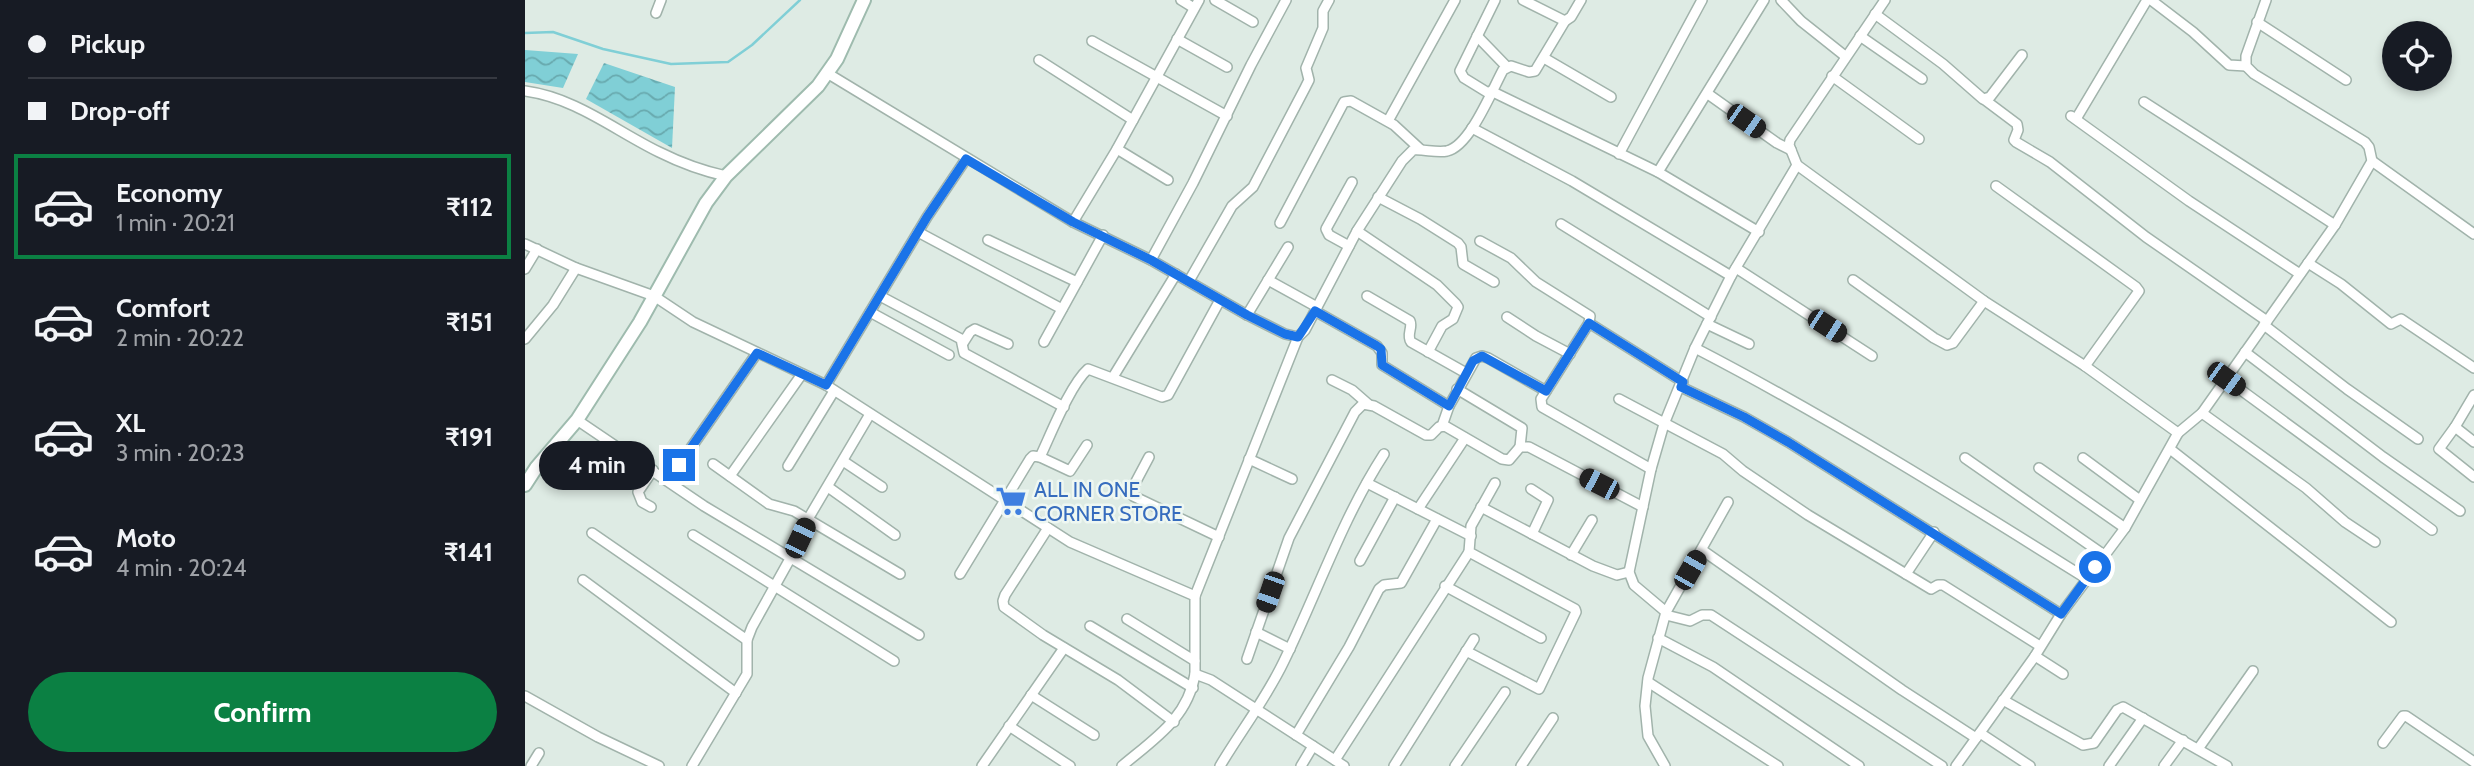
<!DOCTYPE html>
<html lang="en">
<head>
<meta charset="utf-8">
<style>
  :root { --surface:#171b24; --page:#20242c; --text:#f1f3f6; --muted:#9ea1a6; --line:#363941; --accent:#0b8043 }
  body { margin:0; font-family:Cabin,sans-serif; background:var(--page); color:var(--text); height:100vh; display:flex; flex-direction:column; font-size:26px; white-space:nowrap }
  * { box-sizing:border-box; margin:0 }
  p { font-size:23px; color:var(--muted) }
  .icon { flex:none; width:38px; height:38px; fill:none; stroke:currentColor; stroke-width:2; stroke-linecap:round; stroke-linejoin:round }
  .map { position:relative; flex:1; overflow:hidden }
  .side { display:flex; flex-direction:column; background:var(--surface); width:525px }
  .side>* { flex:none }
  .top-card { display:grid; align-content:center; height:154px; padding:0 28px; background:var(--surface) }
  .tools { position:absolute; left:1857px; top:21px; display:grid; gap:14px }
  .tools a { display:grid; place-items:center; width:70px; height:70px; border-radius:50%; background:var(--surface); box-shadow:0 4px 10px #0003; font-size:35px }
  .end { position:absolute; width:32px; height:32px; margin:-16px; border:9px solid #1a73e8; background:#fff; box-shadow:0 0 0 4px #fff }
  .from { border-radius:50% }
  .bubble { position:absolute; height:49px; border-radius:24px; background:var(--surface); box-shadow:0 4px 10px #0003; font-size:23px; font-weight:700; line-height:49px; text-align:center }
  .car { position:absolute; width:21px; height:42px; margin:-21px -10px; border-radius:9px; box-shadow:0 0 5px 2px #0007; background:linear-gradient(#222 24%,#8ab4d8 0 40%,#222 0 76%,#8ab4d8 0 86%,#222 0) }
  .top-card b { display:flex; align-items:center; gap:24px; height:66px; font-size:26px }
  .top-card b+b { border-top:2px solid var(--line) }
  .top-card i { width:18px; height:18px; background:var(--text) }
  ul { padding:0; list-style:none }
  li { display:flex; align-items:center; gap:21px; height:105px; margin:0 14px 10px; padding:0 14px; border:4px solid transparent; border-radius:0px }
  li div { flex:1 }
  li b { display:block; font-size:26px }
  li em { font-style:normal; font-weight:700 }
  li.active { border-color:var(--accent) }
  li>.icon { width:63px; height:63px; stroke-width:1.5 }
  .button { display:flex; gap:14px; margin-top:auto; padding:14px 28px }
  .button a { flex:1; height:80px; border-radius:42px; background:var(--accent); color:#fff; font-size:28px; font-weight:700; line-height:80px; text-align:center }
  main { display:flex; flex:1; min-height:0 }
  .map>svg:first-child { display:block }
  .water { fill:url(#water-waves) }
  .lines { fill:none; stroke-linecap:round; stroke-linejoin:round }
  .stream { stroke:#80cfd6; stroke-width:2.5 }
  .minor-casing { stroke:#a1b3ab; stroke-width:12 }
  .secondary-casing { stroke:#9ebbae; stroke-width:16 }
  .minor { stroke:#fff; stroke-width:9 }
  .secondary { stroke:#fff; stroke-width:12 }
  .route { stroke:#1a73e8; stroke-width:9 }
  .labels { text-anchor:middle; dominant-baseline:central; stroke-width:5; stroke-linejoin:round; paint-order:stroke }
  .shop-label { font-size:21px; fill:#366cbe; stroke:#eef7f2; text-anchor:start }
</style>
</head>
<body>
<main>
<section class="side">
<div class="top-card">
<b><i class="from"></i>Pickup</b>
<b><i></i>Drop-off</b>
</div>
<ul>
<li class="active"><svg class="icon" aria-label="car" viewBox="0 0 24 24"><path d="M5 17H2v-5l4-1 3-4h7l3 4 3 1v5h-3M9 17h6M6 11h13"/><circle cx="7" cy="17" r="2"/><circle cx="17" cy="17" r="2"/></svg><div><b>Economy</b><p>1 min · 20:21</p></div><em>₹112</em></li>
<li><svg class="icon" aria-label="car" viewBox="0 0 24 24"><path d="M5 17H2v-5l4-1 3-4h7l3 4 3 1v5h-3M9 17h6M6 11h13"/><circle cx="7" cy="17" r="2"/><circle cx="17" cy="17" r="2"/></svg><div><b>Comfort</b><p>2 min · 20:22</p></div><em>₹151</em></li>
<li><svg class="icon" aria-label="car" viewBox="0 0 24 24"><path d="M5 17H2v-5l4-1 3-4h7l3 4 3 1v5h-3M9 17h6M6 11h13"/><circle cx="7" cy="17" r="2"/><circle cx="17" cy="17" r="2"/></svg><div><b>XL</b><p>3 min · 20:23</p></div><em>₹191</em></li>
<li><svg class="icon" aria-label="car" viewBox="0 0 24 24"><path d="M5 17H2v-5l4-1 3-4h7l3 4 3 1v5h-3M9 17h6M6 11h13"/><circle cx="7" cy="17" r="2"/><circle cx="17" cy="17" r="2"/></svg><div><b>Moto</b><p>4 min · 20:24</p></div><em>₹141</em></li>
</ul>
<div class="button"><a>Confirm</a></div>
</section>
<div class="map">
<svg width="1949" height="766" viewBox="0 0 1949 766">
  <defs>
    <pattern id="water-waves" width="16" height="10" patternUnits="userSpaceOnUse" patternTransform="scale(1.75)"><rect width="16" height="10" fill="#80cfd6"/><path d="M0 5q4-4 8 0t8 0" fill="none" stroke="#68a9ae"/></pattern>
  </defs>
  <rect width="100%" height="100%" fill="#deebe4"/>
  <!-- water -->
  <g class="water">
    <polygon points="0,50 53,54 38,88 0,82"/>
    <polygon points="79,63 150,87 147,148 61,99"/>
  </g>
  <g class="lines">
    <!-- stream -->
    <polyline class="stream" points="0,33 28,32 78,49 146,64 203,62 227,45 275,0"/>
    <!-- minor casing -->
    <g class="minor-casing">
      <g id="minor">
        <polyline points="656,0 669,8"/>
        <polyline points="690,0 728,22"/>
        <polyline points="998,0 1040,21 1046,17 1056,0"/>
        <polyline points="1256,0 1276,21 1320,56"/>
        <polyline points="1626,0 1668,32 1704,65 1721,66"/>
        <polyline points="131,13 136,0"/>
        <polyline points="1350,14 1418,64 1458,99 1465,97 1497,55"/>
        <polyline points="1732,22 1821,80"/>
        <polyline points="952,36 982,67"/>
        <polyline points="1335,36 1397,79"/>
        <polyline points="652,39 702,67"/>
        <polyline points="567,41 702,116"/>
        <polyline points="1019,58 1086,97"/>
        <polyline points="514,60 608,120"/>
        <path d="M302 73 548 222 626 260 722 315 760 334 773 337 780 330 832 231 877 161 888 150C899 149 911 153 922 151 945 146 967 90 978 70L986 66 1004 72 1010 71 1040 21"/>
        <polyline points="1307,76 1394,139"/>
        <path d="M0 91C51 98 89 130 134 152 156 163 178 171 201 176"/>
        <polyline points="966,91 1133,172 1234,232"/>
        <polyline points="965,94 939,78 935,71 970,0"/>
        <polyline points="1183,94 1252,143 1266,150"/>
        <polyline points="1460,100 1492,124 1493,130 1489,140 1491,142 1525,162 1621,237 1742,321"/>
        <polyline points="1619,102 1810,225"/>
        <polyline points="1546,116 1664,201 1775,274"/>
        <polyline points="1551,119 1622,0"/>
        <polyline points="863,121 930,0"/>
        <polyline points="947,128 1047,181 1206,276"/>
        <polyline points="592,149 643,180"/>
        <polyline points="1094,154 1177,0"/>
        <polyline points="1847,161 1949,234"/>
        <polyline points="1272,165 1459,301 1560,366 1653,433 1677,413 1810,225 1847,161 1844,147 1840,142 1729,74 1721,66 1721,56 1741,0"/>
        <polyline points="1133,172 1239,0"/>
        <polyline points="1471,186 1611,287 1614,291 1560,366"/>
        <polyline points="853,197 895,219 933,243 936,247 938,264 969,282"/>
        <polyline points="548,222 592,149 674,0"/>
        <polyline points="755,223 819,102 826,101 869,125 895,149"/>
        <polyline points="1036,224 1186,317"/>
        <polyline points="832,231 912,285 931,304 933,307 928,319 917,326 903,352"/>
        <polyline points="393,232 537,309"/>
        <polyline points="463,240 552,282"/>
        <polyline points="955,241 986,258 1011,282 1065,316 1064,323 1016,399 1017,407 1126,469"/>
        <polyline points="0,244 51,268 129,296 168,322 301,385 545,542 670,596 670,674"/>
        <polyline points="824,246 804,235 801,229 827,182"/>
        <polyline points="626,260 668,183 726,65 761,0"/>
        <polyline points="1783,263 1816,284 1866,324 1876,319 1949,368"/>
        <polyline points="1211,268 1347,356"/>
        <polyline points="0,269 12,249"/>
        <polyline points="743,280 792,307"/>
        <polyline points="1328,280 1409,338 1422,345 1428,343 1459,301"/>
        <polyline points="664,281 707,206 728,187 780,88 784,80 781,68 798,28 798,11 804,0"/>
        <polyline points="355,296 436,339 439,353 539,407"/>
        <path d="M842 296 885 321C888 328 881 335 886 342L941 373"/>
        <polyline points="790,311 852,346 857,353 857,365 924,406"/>
        <polyline points="345,312 424,355"/>
        <polyline points="722,315 763,247"/>
        <polyline points="982,317 1011,336 1045,354"/>
        <polyline points="1064,323 1158,382"/>
        <polyline points="1182,324 1224,344"/>
        <polyline points="1739,325 1822,389 1893,439"/>
        <polyline points="0,339 28,305 51,268"/>
        <polyline points="519,342 578,235"/>
        <polyline points="438,343 445,332 450,329 483,344"/>
        <path d="M1170 348C1305 418 1433 498 1562 579"/>
        <polyline points="1720,352 1858,457 1935,511"/>
        <polyline points="588,377 651,274"/>
        <polyline points="1701,379 1907,530"/>
        <polyline points="807,380 827,390 843,404"/>
        <polyline points="301,385 402,217 441,159"/>
        <polyline points="1156,387 1219,417 1263,442 1536,614"/>
        <polyline points="932,389 997,428 995,447"/>
        <polyline points="1949,395 1930,427 1914,449 1949,477"/>
        <polyline points="1094,399 1198,454 1218,471 1283,515 1381,574 1409,532"/>
        <polyline points="1677,413 1781,488 1820,522 1850,542"/>
        <polyline points="52,420 179,506 394,635"/>
        <polyline points="917,426 924,406 951,358 957,356 963,358 1021,391"/>
        <polyline points="1930,427 1949,442"/>
        <polyline points="1645,449 1866,622"/>
        <path d="M515 457C526 434 545 385 563 369L637 397 643 395 695 300"/>
        <polyline points="624,457 607,489 608,496 694,537"/>
        <polyline points="1440,458 1579,555"/>
        <polyline points="1558,458 1615,500"/>
        <polyline points="724,459 767,479"/>
        <polyline points="318,461 357,487"/>
        <polyline points="188,464 244,504 269,511 375,574"/>
        <polyline points="154,465 232,353"/>
        <polyline points="263,466 309,391"/>
        <polyline points="1514,468 1600,528"/>
        <polyline points="205,476 277,374"/>
        <polyline points="842,483 946,536"/>
        <polyline points="303,487 370,535"/>
        <polyline points="1006,489 1023,500 1007,534"/>
        <polyline points="126,507 117,502 113,492 128,470"/>
        <polyline points="956,507 1068,566 1092,575 1104,572"/>
        <polyline points="893,509 940,438"/>
        <polyline points="523,528 480,595 478,601 479,607 518,635 593,680 649,722"/>
        <polyline points="67,533 222,640"/>
        <polyline points="168,535 369,661"/>
        <polyline points="1177,550 1377,690 1451,738"/>
        <polyline points="1046,555 1067,520"/>
        <polyline points="835,561 870,497"/>
        <polyline points="435,574 505,459 508,456 515,457 545,471 562,445"/>
        <polyline points="1381,574 1406,589 1413,585 1418,585 1515,646"/>
        <polyline points="58,580 211,693"/>
        <polyline points="920,586 1016,638"/>
        <polyline points="670,596 773,337"/>
        <polyline points="1141,612 1203,502"/>
        <polyline points="1141,615 1165,621 1177,615 1186,615 1417,766"/>
        <polyline points="602,619 670,661"/>
        <polyline points="565,626 668,688"/>
        <polyline points="731,632 765,649"/>
        <polyline points="1133,638 1188,667 1334,766"/>
        <polyline points="941,651 1014,689 1051,612 1050,609 944,552 946,526 970,483"/>
        <polyline points="1510,656 1538,674"/>
        <polyline points="722,659 764,538 830,412 838,404 849,406 901,435 906,435 914,427 920,426 977,459 984,460 995,447 1004,447 1118,507"/>
        <polyline points="1123,682 1253,766"/>
        <polyline points="506,695 569,735"/>
        <polyline points="0,696 73,737 134,766"/>
        <polyline points="1478,700 1558,745 1569,743 1592,710 1598,707 1702,766"/>
        <polyline points="484,726 545,766"/>
        <polyline points="1455,733 1505,766"/>
        <polyline points="771,735 824,647 854,589 859,585 876,583 912,519"/>
        <polyline points="1858,743 1878,716 1881,716 1949,762"/>
        <polyline points="1673,749 1728,671"/>
        <polyline points="810,760 944,552"/>
        <polyline points="6,766 14,753"/>
        <polyline points="167,766 222,674 222,640 227,627 266,557 283,519 345,414"/>
        <polyline points="457,766 539,648"/>
        <path d="M597 766C629 739 663 718 670 674L686 680 819 766"/>
        <path d="M695 766C716 731 742 697 759 661 793 591 817 519 859 454"/>
        <polyline points="776,766 788,746"/>
        <polyline points="869,766 949,639"/>
        <polyline points="930,766 980,692"/>
        <polyline points="996,766 1028,718"/>
        <polyline points="1140,766 1123,736 1120,706 1123,678 1141,612 1109,585 1104,572 1126,469 1139,424 1170,348 1206,276 1272,165 1264,145 1265,140 1360,0"/>
        <polyline points="1431,766 1510,656 1536,614 1600,528 1653,433"/>
        <polyline points="1584,766 1618,718"/>
        <polyline points="1639,766 1658,740"/>
      </g>
    </g>
    <!-- secondary casing -->
    <g class="secondary-casing">
      <polyline id="secondary" points="0,485 11,468 52,420 115,322 181,203 201,176 293,86 312,59 339,0"/>
    </g>
    <!-- minor -->
    <use href="#minor" class="minor"/>
    <!-- secondary -->
    <use href="#secondary" class="secondary"/>
  </g>
  <g class="lines">
    <!-- route -->
    <polyline class="route" points="154,465 232,353 301,385 402,217 441,159 548,222 626,260 722,315 760,334 773,337 790,311 852,346 856,349 857,365 924,406 948,361 957,356 1021,391 1064,323 1158,382 1156,387 1219,417 1263,442 1536,614 1570,567"/>
  </g>
  <!-- icons -->
  <defs>
    <g id="supermarket-bare" transform="scale(2.415)"><path d="M-6-5.5h2.5l.6 2H6L4.5 2H-2.5L-4.4-4H-6ZM-1.5 3.2a1.3 1.3 0 1 0 .1 0ZM3 3.2a1.3 1.3 0 1 0 .1 0Z" fill="#3f7fe0" stroke="#eef7f2" stroke-width="2.5" paint-order="stroke"/></g>
  </defs>
  <g fill-rule="evenodd">
    <use href="#supermarket-bare" x="486" y="501"/>
  </g>
  <g class="labels">
    <!-- shop labels -->
    <g class="shop-label">
      <text x="509" y="489">ALL IN ONE<tspan x="509" dy="24">CORNER STORE</tspan></text>
    </g>
  </g>
</svg>
<div class="tools">
<a><svg class="icon" aria-label="locate" viewBox="0 0 24 24"><circle cx="12" cy="12" r="6"/><path d="M12 2v4M12 18v4M2 12h4M18 12h4"/></svg></a>
</div>
<i class="end from" style="left:1570px;top:567px"></i>
<i class="end" style="left:154px;top:465px"></i>
<div class="bubble" style="left:14px;top:441px;width:116px">4 min</div>
<i class="car" style="left:1221px;top:121px;rotate:125deg"></i>
<i class="car" style="left:1302px;top:326px;rotate:123deg"></i>
<i class="car" style="left:1701px;top:379px;rotate:126deg"></i>
<i class="car" style="left:1074px;top:484px;rotate:297deg"></i>
<i class="car" style="left:275px;top:538px;rotate:25deg"></i>
<i class="car" style="left:1165px;top:570px;rotate:30deg"></i>
<i class="car" style="left:745px;top:592px;rotate:199deg"></i>
</div>
</main>
</body>
</html>
